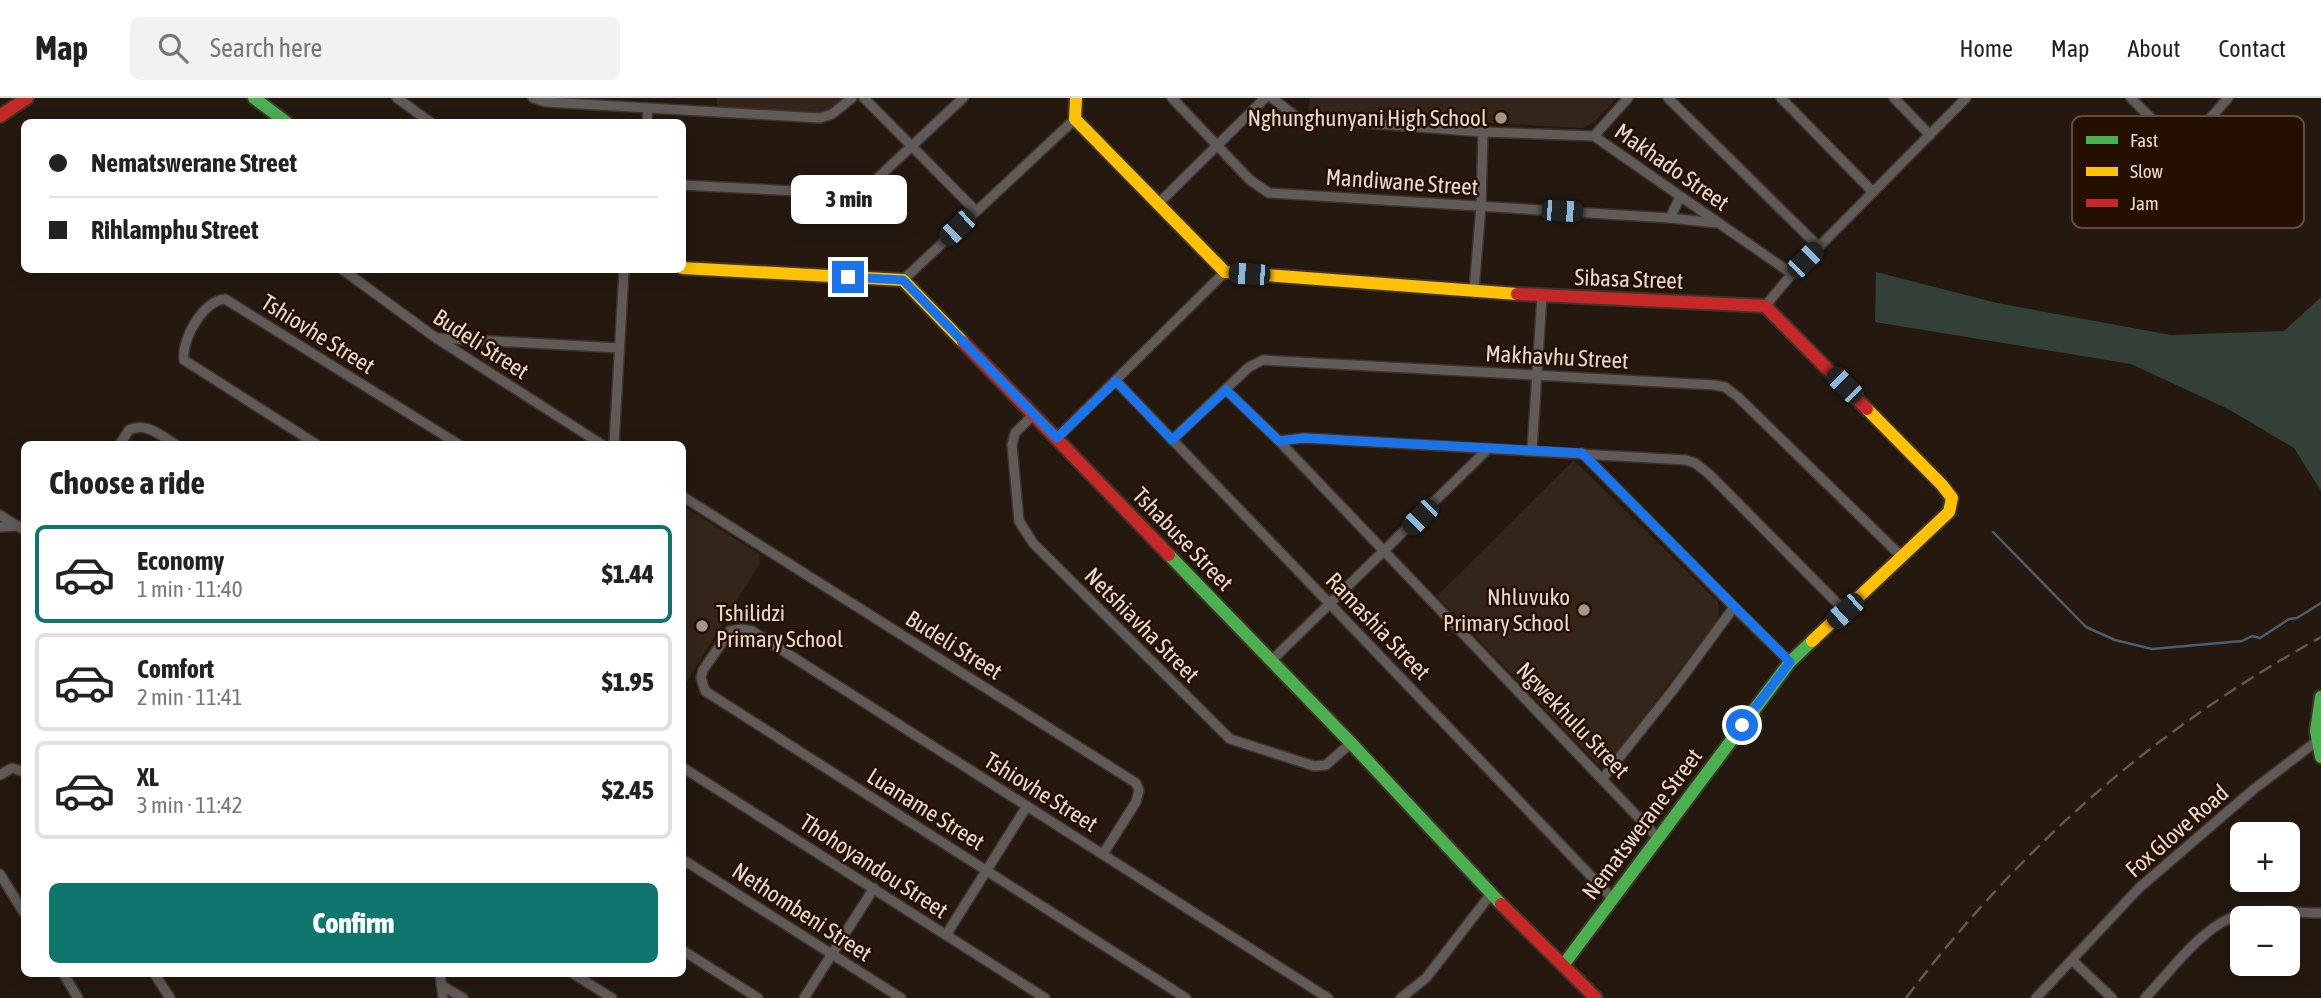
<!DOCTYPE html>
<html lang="en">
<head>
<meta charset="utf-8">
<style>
  :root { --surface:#fff; --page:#f2f2f2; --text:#222; --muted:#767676; --line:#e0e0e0; --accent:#0f766e }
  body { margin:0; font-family:"Asap Condensed",sans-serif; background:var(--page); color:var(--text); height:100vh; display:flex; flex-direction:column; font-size:26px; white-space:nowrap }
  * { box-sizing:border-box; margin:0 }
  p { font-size:23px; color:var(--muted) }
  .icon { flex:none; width:38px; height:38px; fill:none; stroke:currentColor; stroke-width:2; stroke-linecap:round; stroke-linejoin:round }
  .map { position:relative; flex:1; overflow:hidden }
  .panel { position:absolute; left:21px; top:343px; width:665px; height:536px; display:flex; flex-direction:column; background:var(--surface); border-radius:10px; box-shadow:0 4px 18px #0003 }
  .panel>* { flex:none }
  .top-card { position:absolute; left:21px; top:21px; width:665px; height:154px; border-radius:10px; box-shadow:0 4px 18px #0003; display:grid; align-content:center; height:154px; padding:0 28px; background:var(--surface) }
  .buttons { position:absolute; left:2230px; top:724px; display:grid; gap:14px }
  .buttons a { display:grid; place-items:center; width:70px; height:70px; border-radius:10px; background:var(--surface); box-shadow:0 4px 18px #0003; font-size:35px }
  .end { position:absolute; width:32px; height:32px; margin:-16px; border:9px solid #1a73e8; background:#fff; box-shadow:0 0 0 4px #fff }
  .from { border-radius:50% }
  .bubble { position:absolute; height:49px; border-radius:10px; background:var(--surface); box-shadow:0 4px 18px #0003; font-size:23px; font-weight:800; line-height:49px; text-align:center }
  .car { position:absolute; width:21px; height:42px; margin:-21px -10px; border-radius:9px; box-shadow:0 0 5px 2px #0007; background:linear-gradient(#222 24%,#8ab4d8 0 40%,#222 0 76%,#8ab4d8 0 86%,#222 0) }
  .top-card b { display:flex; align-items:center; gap:24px; height:66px; font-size:26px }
  .top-card b+b { border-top:2px solid var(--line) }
  .top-card i { width:18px; height:18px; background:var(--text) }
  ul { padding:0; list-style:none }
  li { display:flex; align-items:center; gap:21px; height:98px; margin:0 14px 10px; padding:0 14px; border:4px solid var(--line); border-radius:10px }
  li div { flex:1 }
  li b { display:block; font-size:26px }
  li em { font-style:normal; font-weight:800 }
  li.on { border-color:var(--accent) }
  li>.icon { width:63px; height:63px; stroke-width:1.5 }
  h2 { padding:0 28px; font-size:32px; line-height:84px }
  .button { display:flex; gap:14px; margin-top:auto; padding:14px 28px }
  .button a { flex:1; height:80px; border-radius:10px; background:var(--accent); color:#fff; font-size:28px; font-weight:800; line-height:80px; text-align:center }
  header { display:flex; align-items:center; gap:42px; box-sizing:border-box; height:98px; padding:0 35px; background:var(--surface); border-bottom:2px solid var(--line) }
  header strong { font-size:33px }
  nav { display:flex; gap:38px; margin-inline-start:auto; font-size:24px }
  .search { width:490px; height:63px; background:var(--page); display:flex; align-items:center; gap:18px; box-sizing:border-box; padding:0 24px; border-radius:10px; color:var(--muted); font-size:26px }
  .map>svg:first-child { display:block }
  .education { fill:#34251b }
  .green { fill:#324037 }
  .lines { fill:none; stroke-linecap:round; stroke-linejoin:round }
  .stream { stroke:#4a5d6f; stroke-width:2.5 }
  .street-casing { stroke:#3f342b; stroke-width:12 }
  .fast-casing { stroke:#3f342b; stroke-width:16 }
  .slow-casing { stroke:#3f342b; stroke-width:16 }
  .jam-casing { stroke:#3f342b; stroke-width:16 }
  .street { stroke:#605a59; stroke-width:9 }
  .fast { stroke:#4caf50; stroke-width:12 }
  .slow { stroke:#ffc107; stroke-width:12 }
  .jam { stroke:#c62828; stroke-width:12 }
  .rail { stroke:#605751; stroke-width:2.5; stroke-dasharray:14 7; stroke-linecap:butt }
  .route { stroke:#1a73e8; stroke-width:9 }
  .poi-dot { fill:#a5968b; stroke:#250f00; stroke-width:2.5 }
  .labels { text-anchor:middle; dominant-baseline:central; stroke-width:5; stroke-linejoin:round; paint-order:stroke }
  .poi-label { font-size:23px; fill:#ead9ce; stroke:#250f00; text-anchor:end }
  .street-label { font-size:23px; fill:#ead9ce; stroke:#250f00 }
  .key { fill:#250f00; stroke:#604c3e; stroke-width:2 }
  .key-label { font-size:19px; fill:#ead9ce }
</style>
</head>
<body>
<header>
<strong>Map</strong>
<div class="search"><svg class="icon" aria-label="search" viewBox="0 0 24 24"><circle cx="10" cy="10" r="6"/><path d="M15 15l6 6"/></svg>Search here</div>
<nav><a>Home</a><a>Map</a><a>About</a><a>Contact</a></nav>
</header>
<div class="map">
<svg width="2321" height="900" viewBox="0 0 2321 900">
  <rect width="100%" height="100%" fill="#25190f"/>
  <!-- education -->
  <g class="education">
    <polygon points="717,0 842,0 826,15 717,9"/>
    <polygon points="1310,0 1617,0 1593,25 1582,30 1308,15"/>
    <polygon points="1574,362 1718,504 1719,520 1610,663 1597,665 1437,498"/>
    <polygon points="683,408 759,456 760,465 683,590"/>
  </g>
  <!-- green -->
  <polygon class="green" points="1876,174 1997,205 2171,237 2284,233 2321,199 2321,393 2294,350 2228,311 2131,266 1875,224"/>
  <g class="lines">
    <!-- stream -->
    <polyline class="stream" points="1993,434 2086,529 2115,542 2152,551 2242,543 2252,538 2260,540 2289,521 2297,520 2321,505"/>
    <!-- street casing -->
    <g class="street-casing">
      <g id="street">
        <polyline points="397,0 430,24"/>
        <polyline points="533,0 546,4 820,20 832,16 852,0"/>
        <polyline points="864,0 975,112"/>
        <polyline points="1172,0 1250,82 1269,95 1670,120 1716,125"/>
        <polyline points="1272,0 1298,20 1483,34 1594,38 1792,176"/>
        <polyline points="1668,0 1819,149"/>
        <polyline points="1781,0 1873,94"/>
        <polyline points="1894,0 1930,37"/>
        <path d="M2131 0C2146 14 2172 50 2196 33 2208 25 2218 11 2228 0"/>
        <polyline points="647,24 648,10"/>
        <polyline points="1594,38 1628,0"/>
        <polyline points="682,87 855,96 867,90 963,0"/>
        <polyline points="1157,107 1265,0"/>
        <polyline points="1670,120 1680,99"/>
        <polyline points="343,172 436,240 601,346"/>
        <polyline points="903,182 1075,21"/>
        <polyline points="1474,192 1481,108 1483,34"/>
        <polyline points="1765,208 1792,176 1966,0"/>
        <polyline points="439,240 619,250"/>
        <polyline points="1116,283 1612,800"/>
        <polyline points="1226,292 1279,343 1658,740"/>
        <polyline points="1033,317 1015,335 1012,347 1019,423 1033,445 1230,641 1314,668 1326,667 1351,645"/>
        <polyline points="1057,340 1225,174"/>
        <polyline points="1172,342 1249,269 1263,262 1714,287 1725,289 1738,299 1902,459"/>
        <polyline points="1279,343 1304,340 1686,362 1695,365 1709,376 1845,513"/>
        <path d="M120 346 129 332C146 324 160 337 175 346"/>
        <path d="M316 346 184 262C181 241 204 202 225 201L458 346"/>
        <polyline points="614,346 624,172"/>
        <polyline points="1532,352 1542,198"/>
        <polyline points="1582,355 1734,509 1790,564"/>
        <polyline points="682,398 1136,685 1139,692 1136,704 1103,756"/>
        <polyline points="0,417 24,432"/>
        <polyline points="0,429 19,428"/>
        <polyline points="1271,563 1489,350"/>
        <polyline points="682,669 1045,900"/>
        <polyline points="0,677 12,670 24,674"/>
        <polyline points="1603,680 1673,592 1734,509"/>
        <polyline points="682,761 901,900"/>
        <polyline points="0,776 24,815"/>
        <polyline points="946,837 1027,708"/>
        <polyline points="682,852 758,900"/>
        <polyline points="2072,862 2112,900"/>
        <polyline points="63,875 78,900"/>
        <polyline points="154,875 170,900"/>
        <polyline points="440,875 443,900"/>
        <polyline points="572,875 612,900"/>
        <polyline points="441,887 463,900"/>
        <polyline points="804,900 874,790"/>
        <polyline points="1186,900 705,593 701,580 703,572 730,533 741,531 752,533 1328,900"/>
        <polyline points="1401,900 1426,880 1491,796"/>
        <polyline points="2036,900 2139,790 2254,691 2317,643"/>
        <path d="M2145 900C2171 873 2203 827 2239 817 2264 810 2295 815 2321 815"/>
      </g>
    </g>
    <!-- fast casing -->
    <g class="fast-casing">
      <g id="fast">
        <polyline points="254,0 286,24"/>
        <polyline points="1169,457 1351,645 1501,806"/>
        <polyline points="2321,599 2316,633 2321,659"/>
        <polyline points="1564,866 1790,564 1812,543"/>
      </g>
    </g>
    <!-- slow casing -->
    <g class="slow-casing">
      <g id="slow">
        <polyline points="1076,0 1075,21 1225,174 1517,196"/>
        <polyline points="682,170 903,182 963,244"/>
        <polyline points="1812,543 1949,414 1952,400 1942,387 1867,311"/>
      </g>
    </g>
    <!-- jam casing -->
    <g class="jam-casing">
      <g id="jam">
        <polyline points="0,18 27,0"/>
        <polyline points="1517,196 1765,208 1867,311"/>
        <polyline points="963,244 1169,457"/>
        <polyline points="1501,806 1596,900"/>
      </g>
    </g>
    <!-- street -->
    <use href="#street" class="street"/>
    <!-- fast -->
    <use href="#fast" class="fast"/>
    <!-- slow -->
    <use href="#slow" class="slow"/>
    <!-- jam -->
    <use href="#jam" class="jam"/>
    <!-- rail -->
    <path class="rail" d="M1906 900C2023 746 2152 633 2321 539"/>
  </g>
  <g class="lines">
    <!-- route -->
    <polyline class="route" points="848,179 903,182 1057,340 1116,283 1172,342 1226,292 1279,343 1304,340 1582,355 1790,564 1742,627"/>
  </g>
  <!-- markers -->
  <g class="poi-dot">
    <circle cx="1501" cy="20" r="7"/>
    <circle cx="1584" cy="512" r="7"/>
    <circle cx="702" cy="528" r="7"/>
  </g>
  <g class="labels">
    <!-- poi labels -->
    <g class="poi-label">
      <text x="1487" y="20">Nghunghunyani High School</text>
      <text x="1570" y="499">Nhluvuko<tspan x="1570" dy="26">Primary School</tspan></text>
      <text x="716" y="515" text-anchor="start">Tshilidzi<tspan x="716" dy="26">Primary School</tspan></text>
    </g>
    <!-- street labels -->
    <g class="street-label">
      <text transform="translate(1672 69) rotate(35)">Makhado Street</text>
      <text transform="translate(1402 84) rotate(4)">Mandiwane Street</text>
      <text transform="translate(1629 181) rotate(2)">Sibasa Street</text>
      <text transform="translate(318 236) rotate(32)">Tshiovhe Street</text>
      <text transform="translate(481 246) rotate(33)">Budeli Street</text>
      <text transform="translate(1557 259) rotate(3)">Makhavhu Street</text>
      <text transform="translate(1183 441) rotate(46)">Tshabuse Street</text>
      <text transform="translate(1142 527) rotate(45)">Netshiavha Street</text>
      <text transform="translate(1378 528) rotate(46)">Ramashia Street</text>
      <text transform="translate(954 547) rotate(32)">Budeli Street</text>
      <text transform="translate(1573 622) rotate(46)">Ngwekhulu Street</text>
      <text transform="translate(1041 694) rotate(32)">Tshiovhe Street</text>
      <text transform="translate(926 711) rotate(32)">Luaname Street</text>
      <text transform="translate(1642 726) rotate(-53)">Nematswerane Street</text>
      <text transform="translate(2177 733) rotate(-41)">Fox Glove Road</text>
      <text transform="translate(874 768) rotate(33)">Thohoyandou Street</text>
      <text transform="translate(802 814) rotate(33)">Nethombeni Street</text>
    </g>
  </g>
  <!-- legend -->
  <rect x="2072" y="18" width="232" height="112" rx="10" class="key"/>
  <rect x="2086" y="38" width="32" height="8" fill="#4caf50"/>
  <rect x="2086" y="69" width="32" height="9" fill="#ffc107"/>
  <rect x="2086" y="101" width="32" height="8" fill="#c62828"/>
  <g class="key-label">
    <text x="2130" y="49">Fast</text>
    <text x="2130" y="80">Slow</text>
    <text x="2130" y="112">Jam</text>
  </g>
</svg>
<div class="buttons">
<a>+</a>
<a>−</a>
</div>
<i class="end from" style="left:1742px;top:627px"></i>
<i class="end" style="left:848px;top:179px"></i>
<div class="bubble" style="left:791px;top:77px;width:116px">3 min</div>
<i class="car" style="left:1562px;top:113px;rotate:93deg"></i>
<i class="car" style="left:957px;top:130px;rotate:226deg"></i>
<i class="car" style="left:1805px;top:162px;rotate:45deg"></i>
<i class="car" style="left:1249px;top:176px;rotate:274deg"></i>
<i class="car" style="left:1844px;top:287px;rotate:315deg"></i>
<i class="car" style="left:1420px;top:419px;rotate:225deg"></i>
<i class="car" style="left:1845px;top:513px;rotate:228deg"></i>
<div class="top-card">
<b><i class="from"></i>Nematswerane Street</b>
<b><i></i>Rihlamphu Street</b>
</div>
<section class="panel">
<h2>Choose a ride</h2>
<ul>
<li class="on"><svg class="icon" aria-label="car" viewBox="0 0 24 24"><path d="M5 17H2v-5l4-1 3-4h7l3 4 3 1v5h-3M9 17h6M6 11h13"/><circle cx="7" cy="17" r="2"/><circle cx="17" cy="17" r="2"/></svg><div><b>Economy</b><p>1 min · 11:40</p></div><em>$1.44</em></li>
<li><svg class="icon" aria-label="car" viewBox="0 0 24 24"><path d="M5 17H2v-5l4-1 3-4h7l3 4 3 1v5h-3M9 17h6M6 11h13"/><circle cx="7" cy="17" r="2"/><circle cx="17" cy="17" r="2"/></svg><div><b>Comfort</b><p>2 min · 11:41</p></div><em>$1.95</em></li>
<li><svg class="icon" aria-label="car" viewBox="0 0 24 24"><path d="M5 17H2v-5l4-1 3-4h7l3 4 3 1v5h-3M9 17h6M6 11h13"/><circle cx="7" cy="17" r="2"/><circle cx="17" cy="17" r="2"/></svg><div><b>XL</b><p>3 min · 11:42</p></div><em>$2.45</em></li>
</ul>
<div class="button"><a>Confirm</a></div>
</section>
</div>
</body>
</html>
